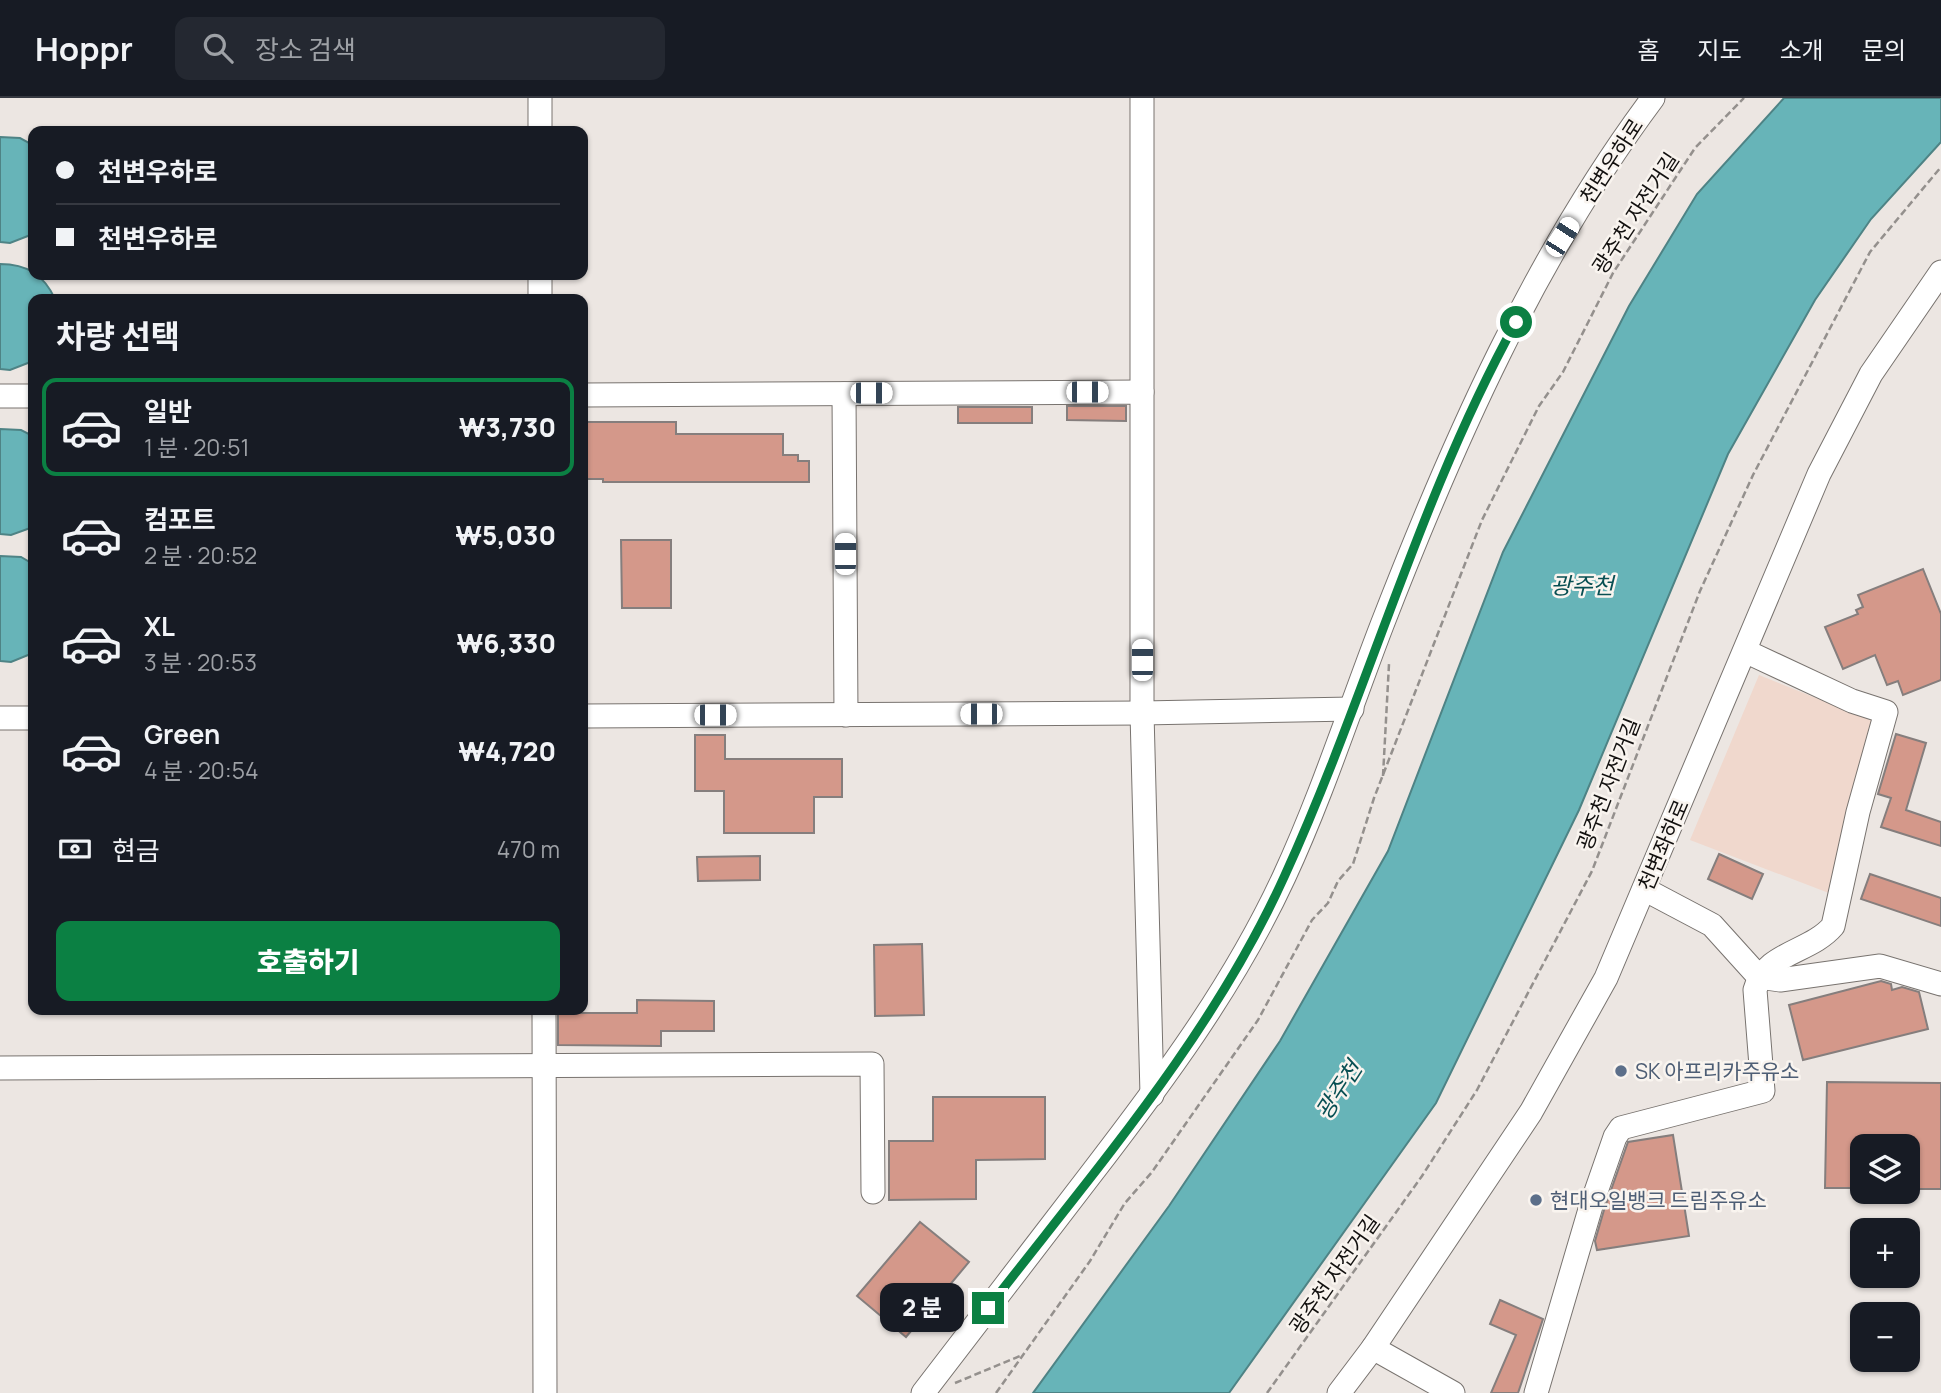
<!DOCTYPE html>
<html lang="ko">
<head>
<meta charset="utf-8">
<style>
  :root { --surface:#171b24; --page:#242831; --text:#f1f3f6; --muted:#9ea1a6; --line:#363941; --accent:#0b8043 }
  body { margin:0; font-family:Manrope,"Noto Sans KR",sans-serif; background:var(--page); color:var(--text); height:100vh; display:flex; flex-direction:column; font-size:26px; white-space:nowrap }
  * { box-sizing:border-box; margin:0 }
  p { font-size:23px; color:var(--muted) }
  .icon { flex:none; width:38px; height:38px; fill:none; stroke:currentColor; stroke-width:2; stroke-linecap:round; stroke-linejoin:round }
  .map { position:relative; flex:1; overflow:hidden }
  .panel { position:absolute; left:28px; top:196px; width:560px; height:721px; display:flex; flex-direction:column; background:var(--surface); border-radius:14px; box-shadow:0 2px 5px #0004 }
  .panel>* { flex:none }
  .guide { position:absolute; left:28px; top:28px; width:560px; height:154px; border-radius:14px; box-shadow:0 2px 5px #0004; display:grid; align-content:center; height:154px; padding:0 28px; background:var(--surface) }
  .fabs { position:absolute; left:1850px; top:1036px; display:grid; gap:14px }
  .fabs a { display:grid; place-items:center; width:70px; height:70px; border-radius:14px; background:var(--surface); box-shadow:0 2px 5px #0004; font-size:35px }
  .end { position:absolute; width:32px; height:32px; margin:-16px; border:9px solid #0b8043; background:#fff; box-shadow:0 0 0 4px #fff }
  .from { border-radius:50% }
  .bubble { position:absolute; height:49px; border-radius:14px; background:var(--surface); box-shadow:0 2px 5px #0004; font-size:23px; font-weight:800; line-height:49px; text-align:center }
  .car { position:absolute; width:21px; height:42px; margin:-21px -10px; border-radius:9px; box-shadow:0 0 5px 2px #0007; background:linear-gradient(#fff 24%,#345 0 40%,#fff 0 76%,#345 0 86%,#fff 0) }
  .guide b { display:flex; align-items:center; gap:24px; height:66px; font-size:26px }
  .guide b+b { border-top:2px solid var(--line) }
  .guide i { width:18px; height:18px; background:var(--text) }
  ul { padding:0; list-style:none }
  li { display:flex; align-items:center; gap:21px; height:98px; margin:0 14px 10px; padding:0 14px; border:4px solid transparent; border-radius:14px }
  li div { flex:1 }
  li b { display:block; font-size:26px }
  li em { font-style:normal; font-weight:800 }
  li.on { border-color:var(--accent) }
  li>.icon { width:63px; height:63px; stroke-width:1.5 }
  h2 { padding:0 28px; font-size:32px; line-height:84px }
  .pay { display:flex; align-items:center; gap:18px; height:77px; padding:0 28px; font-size:26px }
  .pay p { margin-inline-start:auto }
  .primary-button { display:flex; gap:14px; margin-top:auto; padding:14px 28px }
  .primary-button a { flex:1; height:80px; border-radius:14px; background:var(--accent); color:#fff; font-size:28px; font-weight:800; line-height:80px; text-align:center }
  header { display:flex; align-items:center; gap:42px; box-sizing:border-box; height:98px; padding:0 35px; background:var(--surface); border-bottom:2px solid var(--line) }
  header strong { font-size:33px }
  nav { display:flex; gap:38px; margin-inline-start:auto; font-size:24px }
  .search { width:490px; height:63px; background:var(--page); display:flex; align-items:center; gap:18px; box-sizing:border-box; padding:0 24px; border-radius:14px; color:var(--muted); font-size:26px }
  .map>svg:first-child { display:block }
  .industrial { fill:#f0d8cd }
  .water { fill:#67b4b8; stroke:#4e8385; stroke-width:2 }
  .building { fill:#d4988a; stroke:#857e7d; stroke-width:2 }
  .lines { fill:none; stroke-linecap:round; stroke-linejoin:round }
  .minor-casing { stroke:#78736f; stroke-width:25 }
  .path { stroke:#94908d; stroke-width:2.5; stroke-dasharray:7 3.5; stroke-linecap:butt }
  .minor { stroke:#fff; stroke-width:23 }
  .route { stroke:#0b8043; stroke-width:9 }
  .service-dot { fill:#5c6f8a; stroke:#f9f4ef; stroke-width:2.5 }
  .labels { text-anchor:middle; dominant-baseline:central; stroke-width:5; stroke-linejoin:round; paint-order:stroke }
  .street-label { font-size:21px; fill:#12100f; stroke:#f9f4ef }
  .service-label { font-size:21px; fill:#4e5e75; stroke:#f9f4ef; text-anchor:start }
  .water-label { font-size:23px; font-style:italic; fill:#084f53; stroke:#f9f4ef }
</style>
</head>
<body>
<header>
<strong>Hoppr</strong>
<div class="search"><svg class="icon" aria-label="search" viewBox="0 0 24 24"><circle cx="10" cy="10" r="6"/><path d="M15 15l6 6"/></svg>장소 검색</div>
<nav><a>홈</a><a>지도</a><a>소개</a><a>문의</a></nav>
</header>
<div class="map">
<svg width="1941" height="1295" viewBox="0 0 1941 1295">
  <rect width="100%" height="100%" fill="#ece6e2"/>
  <!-- industrial -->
  <polygon class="industrial" points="1759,577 1876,624 1834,797 1690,742"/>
  <!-- water -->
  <g class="water">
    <polygon points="1784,0 1941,0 1941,44 1871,121 1815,202 1728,356 1579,712 1436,1005 1229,1295 1033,1295 1169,1108 1280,943 1388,753 1503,454 1629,208 1697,96"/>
    <polygon points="0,39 20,40 33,47 33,136 10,145 0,144"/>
    <path d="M0 166C27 166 44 177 55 201H33V263L10 272 0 271Z"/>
    <polygon points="0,331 21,332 33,338 33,429 11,437 0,436"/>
    <polygon points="0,458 21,459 33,466 33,555 11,564 0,563"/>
  </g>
  <!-- building -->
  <g class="building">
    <polygon points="1067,308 1126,308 1126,323 1067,322"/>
    <rect x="958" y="309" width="74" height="16"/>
    <polygon points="583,324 676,324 676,336 783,336 783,357 798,357 798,363 809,363 809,384 603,384 603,381 583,381"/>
    <polygon points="621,442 671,442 671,510 622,510"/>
    <polygon points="1923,471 1941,516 1941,582 1903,597 1898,583 1887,587 1875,557 1843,571 1825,529 1858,516 1856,512 1863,509 1858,497"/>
    <polygon points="1896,636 1926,645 1906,712 1941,724 1941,748 1881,729 1891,700 1878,696"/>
    <polygon points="695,637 725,637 725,661 842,661 842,699 814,699 814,735 724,735 724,693 695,693"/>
    <polygon points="1719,756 1763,776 1752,801 1708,781"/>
    <polygon points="760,758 760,782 698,783 697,759"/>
    <polygon points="1870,776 1941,800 1941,828 1861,801"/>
    <polygon points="922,846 924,917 875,918 874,847"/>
    <polygon points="1881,883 1891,886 1892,892 1902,889 1919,894 1928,931 1803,962 1789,907"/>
    <polygon points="637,902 714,903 714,933 661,933 661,948 558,947 558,915 637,915"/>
    <polygon points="1827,984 1941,985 1941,1091 1908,1091 1908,1048 1862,1048 1862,1090 1825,1090"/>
    <polygon points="933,999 1045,999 1045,1061 976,1062 976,1101 889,1102 889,1043 933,1043"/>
    <polygon points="1673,1037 1689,1138 1597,1152 1595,1143 1604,1112 1628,1044"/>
    <polygon points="920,1124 969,1164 906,1239 857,1198"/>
    <polygon points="1500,1202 1543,1221 1518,1295 1491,1295 1516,1237 1490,1226"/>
  </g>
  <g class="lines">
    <!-- minor casing -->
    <g class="minor-casing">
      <g id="minor">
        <polyline points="540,0 540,33"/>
        <polyline points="540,177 540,201"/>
        <polyline points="1142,294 1142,0"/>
        <polyline points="844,296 846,617"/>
        <polyline points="583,297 1142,294 1142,615 1152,997"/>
        <polyline points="0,298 33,298"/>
        <polyline points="583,618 1142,615 1352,611"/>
        <polyline points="0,620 33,620"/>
        <polyline points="1644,791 1712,827 1759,879 1780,882 1880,868 1941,886"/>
        <polyline points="544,912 545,1295"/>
        <polyline points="0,970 872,966 873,1094"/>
        <polyline points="1373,1250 1453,1295"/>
        <path d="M923 1295C978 1223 1033 1152 1088 1080 1162 984 1233 889 1284 779 1322 697 1350 610 1382 527 1453 344 1535 158 1653 0"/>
        <polyline points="1339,1295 1373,1250 1531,1014 1606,880 1819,376 1871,276 1941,174"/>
        <path d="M1536 1295 1591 1108 1615 1039 1621 1030 1763 993 1755 892C1765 854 1810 855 1833 828L1858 714 1886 614 1852 603 1745 553"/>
      </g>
    </g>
    <!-- path -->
    <g class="path">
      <polyline points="1383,678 1389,566"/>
      <polyline points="955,1285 1020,1258"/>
      <polyline points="996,1295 1090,1163 1125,1105 1152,1074 1258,922 1312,822 1328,805 1338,783 1353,766 1374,700 1482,422 1539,308 1563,274 1613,175 1695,50 1744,0"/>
      <polyline points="1267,1295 1422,1078 1477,992 1592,773 1700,493 1753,377 1870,154 1941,69"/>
    </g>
    <!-- minor -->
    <use href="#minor" class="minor"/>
  </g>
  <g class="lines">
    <!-- route -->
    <path class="route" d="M988 1210C1095 1072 1213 937 1285 777 1368 595 1419 400 1516 224"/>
  </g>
  <!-- markers -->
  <g class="service-dot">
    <circle cx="1621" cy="973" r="7"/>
    <circle cx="1536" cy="1102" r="7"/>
  </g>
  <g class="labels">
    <!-- street labels -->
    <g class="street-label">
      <text transform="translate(1611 63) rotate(-57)">천변우하로</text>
      <text transform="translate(1635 115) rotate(-57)">광주천 자전거길</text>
      <text transform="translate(1608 686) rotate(-69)">광주천 자전거길</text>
      <text transform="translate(1663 747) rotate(-67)">천변좌하로</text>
      <text transform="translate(1334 1176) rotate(-55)">광주천 자전거길</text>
    </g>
    <!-- service labels -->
    <g class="service-label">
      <text x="1635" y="973">SK 아프리카주유소</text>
      <text x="1550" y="1102">현대오일뱅크 드림주유소</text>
    </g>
    <!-- water labels -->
    <g class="water-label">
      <text x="1582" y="487">광주천</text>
      <text transform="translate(1338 992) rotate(-57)">광주천</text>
    </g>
  </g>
</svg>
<div class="fabs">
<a><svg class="icon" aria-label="layers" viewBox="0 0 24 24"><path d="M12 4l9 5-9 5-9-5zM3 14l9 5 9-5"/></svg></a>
<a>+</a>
<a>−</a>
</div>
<i class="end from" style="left:1516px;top:224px"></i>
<i class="end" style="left:988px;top:1210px"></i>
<div class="bubble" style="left:880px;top:1185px;width:84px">2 분</div>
<i class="car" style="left:1562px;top:139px;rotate:33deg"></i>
<i class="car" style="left:1087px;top:294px;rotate:90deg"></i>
<i class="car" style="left:871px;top:295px;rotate:90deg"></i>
<i class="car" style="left:845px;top:456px;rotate:0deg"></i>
<i class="car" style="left:1142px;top:562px;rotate:0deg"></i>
<i class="car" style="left:981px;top:616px;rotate:270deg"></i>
<i class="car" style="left:715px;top:617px;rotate:90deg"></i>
<div class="guide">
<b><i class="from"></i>천변우하로</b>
<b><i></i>천변우하로</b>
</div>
<section class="panel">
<h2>차량 선택</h2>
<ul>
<li class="on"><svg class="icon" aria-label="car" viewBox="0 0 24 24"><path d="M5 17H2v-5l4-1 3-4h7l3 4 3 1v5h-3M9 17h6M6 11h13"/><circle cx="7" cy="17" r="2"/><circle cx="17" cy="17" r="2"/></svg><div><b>일반</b><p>1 분 · 20:51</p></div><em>₩3,730</em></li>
<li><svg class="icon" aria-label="car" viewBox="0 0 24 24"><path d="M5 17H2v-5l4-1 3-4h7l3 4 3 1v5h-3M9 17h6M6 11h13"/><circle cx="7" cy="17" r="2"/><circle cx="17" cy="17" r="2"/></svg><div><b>컴포트</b><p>2 분 · 20:52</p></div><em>₩5,030</em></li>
<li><svg class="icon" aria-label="car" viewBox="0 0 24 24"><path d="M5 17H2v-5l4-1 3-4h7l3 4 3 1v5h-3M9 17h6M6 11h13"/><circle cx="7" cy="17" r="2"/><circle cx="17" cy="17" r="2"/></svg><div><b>XL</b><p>3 분 · 20:53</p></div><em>₩6,330</em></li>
<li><svg class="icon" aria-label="car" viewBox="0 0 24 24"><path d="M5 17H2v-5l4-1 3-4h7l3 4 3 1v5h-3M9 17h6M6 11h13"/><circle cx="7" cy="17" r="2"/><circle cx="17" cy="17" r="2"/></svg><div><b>Green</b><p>4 분 · 20:54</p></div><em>₩4,720</em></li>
</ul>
<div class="pay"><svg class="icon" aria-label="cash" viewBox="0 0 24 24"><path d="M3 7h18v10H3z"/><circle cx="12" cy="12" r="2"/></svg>현금<p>470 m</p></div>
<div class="primary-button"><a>호출하기</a></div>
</section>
</div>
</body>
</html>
